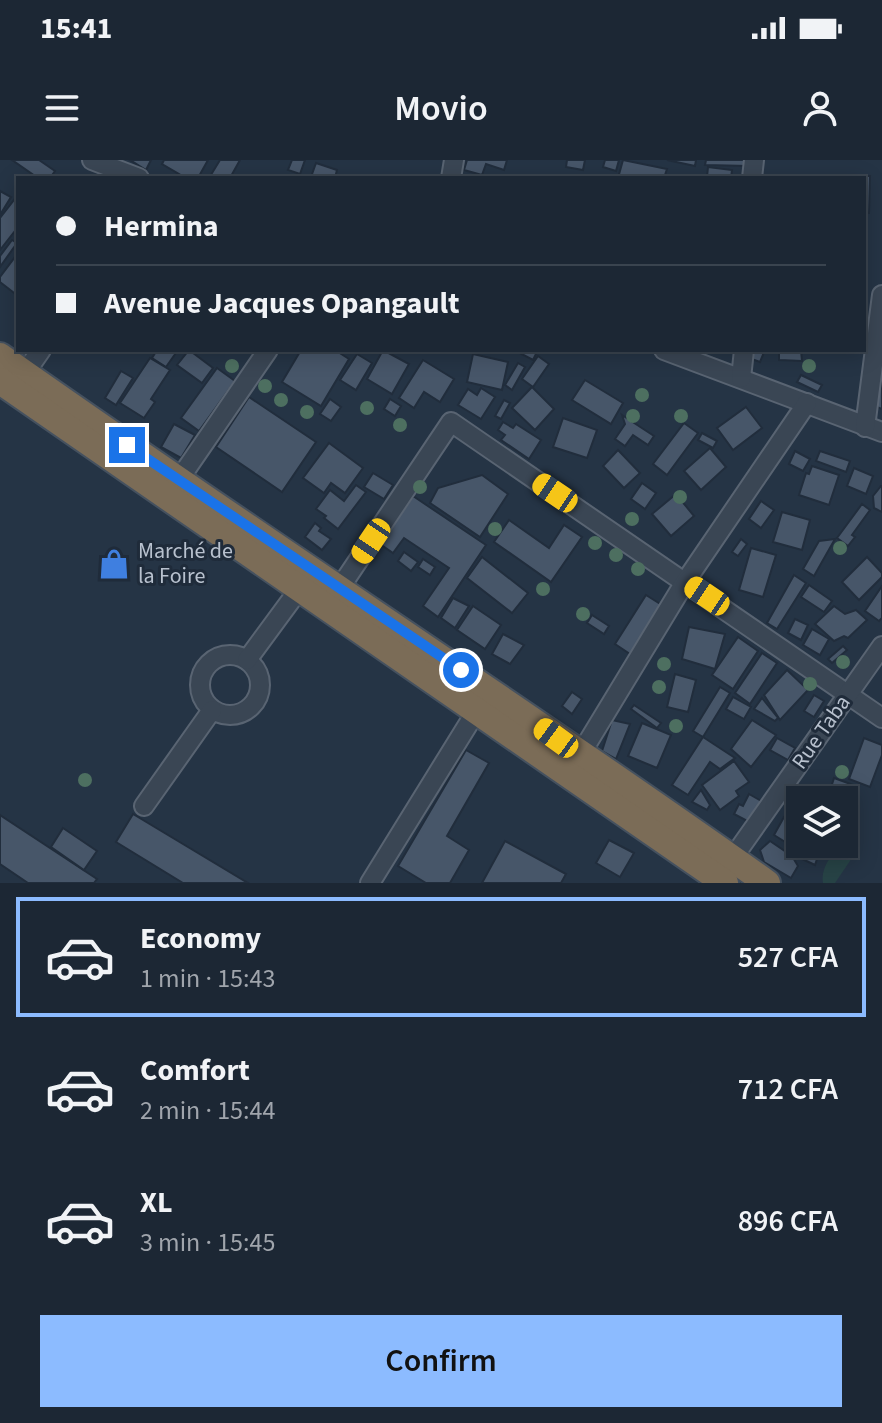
<!DOCTYPE html>
<html lang="en">
<head>
<meta charset="utf-8">
<style>
  :root { --surface:#1c2734; --page:#252f3c; --text:#f1f3f6; --muted:#a0a5ac; --line:#3a444f; --accent:#8cbbff }
  body { margin:0; font-family:"Source Sans 3",sans-serif; background:var(--page); color:var(--text); height:100vh; display:flex; flex-direction:column; font-size:30px; white-space:nowrap }
  * { box-sizing:border-box; margin:0 }
  p { font-size:26px; color:var(--muted) }
  .icon { flex:none; width:44px; height:44px; fill:none; stroke:currentColor; stroke-width:2; stroke-linecap:round; stroke-linejoin:round }
  .map { position:relative; height:723px; overflow:hidden }
  .drawer { display:flex; flex-direction:column; background:var(--surface); flex:1 }
  .drawer>* { flex:none }
  .hud { position:absolute; left:16px; top:16px; width:850px; height:176px; border-radius:0px; box-shadow:0 4px 20px #0003,0 0 0 2px var(--line); display:grid; align-content:center; height:176px; padding:0 40px; background:var(--surface) }
  .fabs { position:absolute; left:786px; top:626px; display:grid; gap:16px }
  .fabs a { display:grid; place-items:center; width:72px; height:72px; border-radius:0px; background:var(--surface); box-shadow:0 4px 20px #0003,0 0 0 2px var(--line); font-size:40px }
  .end { position:absolute; width:36px; height:36px; margin:-18px; border:10px solid #1a73e8; background:#fff; box-shadow:0 0 0 4px #fff }
  .from { border-radius:50% }
  .car { position:absolute; width:24px; height:48px; margin:-24px -12px; border-radius:10px; box-shadow:0 0 6px 2px #0007; background:linear-gradient(#f5c518 24%,#345 0 40%,#f5c518 0 76%,#345 0 86%,#f5c518 0) }
  .hud b { display:flex; align-items:center; gap:28px; height:76px; font-size:30px }
  .hud b+b { border-top:2px solid var(--line) }
  .hud i { width:20px; height:20px; background:var(--text) }
  ul { padding:14px 0 0; list-style:none }
  li { display:flex; align-items:center; gap:24px; height:120px; margin:0 16px 12px; padding:0 24px; border:4px solid transparent; border-radius:0px }
  li div { flex:1 }
  li b { display:block; font-size:30px }
  li em { font-style:normal; font-weight:600 }
  li.selected { border-color:var(--accent) }
  li>.icon { width:72px; height:72px; stroke-width:1.5 }
  .cta { display:flex; gap:16px; margin-top:auto; padding:16px 40px }
  .cta a { flex:1; height:92px; border-radius:0px; background:var(--accent); color:#111; font-size:32px; font-weight:600; line-height:92px; text-align:center }
  .status { display:flex; justify-content:space-between; align-items:center; height:56px; padding:0 40px; background:var(--surface); direction:ltr }
  .status svg { height:22px; fill:currentColor }
  header { display:flex; justify-content:space-between; align-items:center; height:104px; padding:0 40px; background:var(--surface); font-size:36px; font-weight:600 }
  .map>svg:first-child { display:block }
  .grass { fill:#274346 }
  .building { fill:#475669; stroke:#212d3c; stroke-width:2 }
  .lines { fill:none; stroke-linecap:round; stroke-linejoin:round }
  .minor-casing { stroke:#596472; stroke-width:22 }
  .highway-casing { stroke:#45515f; stroke-width:30 }
  .minor { stroke:#3a4654; stroke-width:18 }
  .highway { stroke:#7b6c57; stroke-width:26 }
  .tree { fill:#4d6f60 }
  .route { stroke:#1a73e8; stroke-width:10 }
  .labels { text-anchor:middle; dominant-baseline:central; stroke-width:6; stroke-linejoin:round; paint-order:stroke }
  .poi-label { font-size:22px; fill:#b8c1ce; stroke:#1f2b3a; text-anchor:start }
  .street-label { font-size:22px; fill:#b8c1ce; stroke:#1f2b3a }
</style>
</head>
<body>
<div class="status"><b>15:41</b><svg viewBox="0 0 49 12"><path d="M0 12V9h3v3zM5 12V6h3v6zM10 12V3h3v9zM15 12V0h3v12zM26 1h20v11H26zM47 4h2v5h-2z"/></svg></div>
<header><svg class="icon" aria-label="menu" viewBox="0 0 24 24"><path d="M4 6h16M4 12h16M4 18h16"/></svg>Movio<svg class="icon" aria-label="person" viewBox="0 0 24 24"><circle cx="12" cy="8" r="4"/><path d="M4 21q1-7 8-7t8 7"/></svg></header>
<div class="map">
<svg width="882" height="723" viewBox="0 0 882 723">
  <rect width="100%" height="100%" fill="#253445"/>
  <!-- grass -->
  <path class="grass" d="M848 681 856 692 835 723H823C820 706 835 689 848 681Z"/>
  <!-- building -->
  <g class="building">
    <polygon points="12,0 39,0 55,11 50,18 38,18"/>
    <polygon points="130,0 151,0 146,10"/>
    <polygon points="164,0 208,0 198,18 186,18 162,4"/>
    <polygon points="220,0 240,0 230,18 209,18"/>
    <polygon points="292,0 305,0 300,14 288,10"/>
    <polygon points="467,0 507,0 504,10 486,4 482,15 464,10"/>
    <polygon points="567,0 585,0 583,10 566,7"/>
    <polygon points="605,0 619,0 616,11 603,7"/>
    <polygon points="623,0 667,9 664,18 618,18"/>
    <polygon points="667,0 696,0 695,6"/>
    <polygon points="706,0 748,0 748,6 705,5"/>
    <polygon points="316,3 337,10 335,18 311,17"/>
    <polygon points="708,7 732,10 731,18 707,17"/>
    <polygon points="856,16 870,16 869,53 864,53 864,18"/>
    <polygon points="0,31 11,37 0,55"/>
    <polygon points="14,40 18,43 18,67 0,90 0,58"/>
    <polygon points="12,80 17,83 0,107 0,96"/>
    <polygon points="18,93 18,136 0,122 0,117"/>
    <polygon points="157,190 178,190 166,207 152,198"/>
    <polygon points="189,190 213,208 202,223 177,205"/>
    <polygon points="301,190 335,190 349,199 321,246 282,222"/>
    <polygon points="383,190 409,204 392,234 367,219"/>
    <polygon points="514,190 538,190 533,200"/>
    <polygon points="748,190 765,190 760,202 746,197"/>
    <polygon points="779,190 801,190 802,201 779,200"/>
    <polygon points="357,194 372,203 356,230 340,220"/>
    <polygon points="473,194 508,202 502,230 467,222"/>
    <polygon points="538,196 549,204 533,227 522,219"/>
    <polygon points="150,198 170,210 151,239 155,242 144,258 120,243"/>
    <polygon points="423,200 454,219 440,242 424,232 414,248 399,238"/>
    <polygon points="518,203 525,207 512,230 505,225"/>
    <polygon points="217,208 235,221 199,271 181,258"/>
    <polygon points="121,211 133,218 116,245 105,238"/>
    <polygon points="801,215 822,225 818,232 797,222"/>
    <polygon points="880,218 882,219 882,249 870,244"/>
    <polygon points="585,220 623,243 611,264 572,240"/>
    <polygon points="532,227 554,249 535,270 512,248"/>
    <polygon points="481,228 495,237 481,259 458,245 468,229 477,235"/>
    <polygon points="249,237 316,282 282,332 216,287"/>
    <polygon points="330,239 341,247 331,261 320,254"/>
    <polygon points="390,239 401,246 395,256 384,249"/>
    <polygon points="504,240 510,243 501,259 495,256"/>
    <polygon points="746,247 762,268 733,290 717,268"/>
    <polygon points="622,255 654,276 648,285 633,275 625,286 615,279 625,264"/>
    <polygon points="563,258 597,270 587,298 553,287"/>
    <polygon points="503,262 513,268 516,264 541,280 529,299 501,280 505,275 498,270"/>
    <polygon points="684,263 698,273 667,315 653,304"/>
    <polygon points="174,264 195,275 181,298 161,287"/>
    <polygon points="702,273 717,281 713,288 698,280"/>
    <polygon points="329,283 363,308 345,333 331,323 324,333 303,318"/>
    <polygon points="710,288 726,307 701,330 684,311"/>
    <polygon points="618,290 640,313 624,328 603,306"/>
    <polygon points="795,291 810,299 803,311 789,304"/>
    <polygon points="820,291 850,301 846,312 816,301"/>
    <polygon points="812,306 839,315 829,345 799,335 806,313 809,314"/>
    <polygon points="854,308 873,316 866,334 847,326"/>
    <polygon points="373,313 393,325 384,339 364,327"/>
    <polygon points="482,315 508,334 480,377 430,343 438,328"/>
    <polygon points="642,323 656,333 645,349 631,339"/>
    <polygon points="356,325 366,332 338,369 324,358 326,356 316,349 330,330 344,341"/>
    <polygon points="881,326 882,326 882,352 874,348 873,336"/>
    <polygon points="676,334 694,356 671,376 652,354"/>
    <polygon points="413,336 486,385 438,457 423,446 449,408 404,378 393,393 380,384"/>
    <polygon points="761,341 774,350 761,368 749,359"/>
    <polygon points="862,344 870,350 852,375 855,377 848,386 837,378"/>
    <polygon points="782,352 810,360 802,390 773,382"/>
    <polygon points="509,360 549,388 564,365 582,377 551,422 494,382"/>
    <polygon points="315,363 321,368 319,371 331,379 322,390 305,377"/>
    <polygon points="741,379 747,384 738,396 732,392"/>
    <polygon points="835,379 814,416 803,409 819,381"/>
    <polygon points="751,388 776,395 763,437 739,430"/>
    <polygon points="404,392 418,402 411,411 398,401"/>
    <polygon points="482,397 528,433 512,453 467,418"/>
    <polygon points="867,397 882,413 882,417 859,440 842,422"/>
    <polygon points="423,399 435,407 430,415 418,407"/>
    <polygon points="794,415 806,423 777,469 767,463"/>
    <polygon points="809,425 832,441 824,452 801,437"/>
    <polygon points="882,426 882,458 879,461 865,451"/>
    <polygon points="646,435 665,447 633,496 615,484"/>
    <polygon points="453,438 469,446 455,468 441,458"/>
    <polygon points="473,446 501,465 485,489 457,470"/>
    <polygon points="834,446 845,454 856,450 867,460 848,478 844,476 834,481 815,464"/>
    <polygon points="592,455 609,466 604,474 587,463"/>
    <polygon points="795,459 808,465 801,480 788,473"/>
    <polygon points="689,467 725,474 715,509 682,499"/>
    <polygon points="812,469 829,479 820,495 803,485"/>
    <polygon points="503,474 524,485 510,504 492,494"/>
    <polygon points="738,477 758,491 733,529 712,515"/>
    <polygon points="843,486 847,490 832,503 828,499"/>
    <polygon points="762,493 777,503 750,544 735,533"/>
    <polygon points="787,510 808,530 780,560 764,535"/>
    <polygon points="675,514 696,520 688,552 667,547"/>
    <polygon points="720,527 730,533 703,577 693,571"/>
    <polygon points="572,532 582,539 572,554 562,546"/>
    <polygon points="814,535 824,541 814,557 804,551"/>
    <polygon points="733,537 751,547 744,559 726,549"/>
    <polygon points="762,538 778,558 775,561 754,549"/>
    <polygon points="634,545 661,563 657,568 631,549"/>
    <polygon points="612,560 630,564 616,599 602,591"/>
    <polygon points="752,560 776,575 751,607 731,589"/>
    <polygon points="642,563 671,575 657,608 628,596"/>
    <polygon points="703,577 735,598 720,609 710,602 688,635 672,625"/>
    <polygon points="777,578 795,588 788,600 770,590"/>
    <polygon points="864,578 882,585 882,595 870,627 849,619"/>
    <polygon points="466,590 489,603 447,676 469,690 450,723 426,723 398,706"/>
    <polygon points="734,601 749,622 736,631 739,636 720,650 702,625"/>
    <polygon points="834,618 859,627 845,665 844,640 827,640"/>
    <polygon points="804,626 824,639 823,640 800,640 800,643 795,640"/>
    <polygon points="701,630 710,645 707,650 692,642"/>
    <polygon points="749,634 763,642 751,663 734,654 739,644 743,646"/>
    <polygon points="133,654 248,723 183,723 116,682"/>
    <polygon points="0,655 97,719 94,723 28,723 0,704"/>
    <polygon points="784,657 800,663 800,684 822,684 815,705 798,697 798,690 774,675"/>
    <polygon points="63,668 97,691 84,710 51,687"/>
    <polygon points="609,680 634,693 620,717 596,703"/>
    <polygon points="505,681 566,714 561,723 482,723"/>
    <polygon points="770,681 792,696 798,706 791,718 764,702 760,690"/>
  </g>
  <g class="lines">
    <!-- minor casing -->
    <g class="minor-casing">
      <g id="minor">
        <polyline points="92,0 139,18"/>
        <polyline points="451,18 454,0"/>
        <polyline points="752,18 754,0"/>
        <polyline points="664,190 882,272"/>
        <polyline points="25,213 41,190"/>
        <polyline points="741,218 744,190"/>
        <polyline points="865,267 882,135"/>
        <polyline points="178,321 268,190"/>
        <polyline points="339,429 451,262 882,558"/>
        <circle cx="230" cy="525" r="30"/>
        <polyline points="247,500 300,428"/>
        <polyline points="580,595 685,422 807,243"/>
        <polyline points="144,646 212,550"/>
        <polyline points="732,699 882,486"/>
        <polyline points="370,723 477,550"/>
      </g>
    </g>
    <!-- highway casing -->
    <g class="highway-casing">
      <g id="highway">
        <path d="M0 196C253 375 514 543 767 723"/>
        <polyline points="0,221 725,723"/>
      </g>
    </g>
    <!-- minor -->
    <use href="#minor" class="minor"/>
    <!-- highway -->
    <use href="#highway" class="highway"/>
  </g>
  <!-- trees -->
  <g class="tree">
    <circle cx="232" cy="206" r="7"/>
    <circle cx="809" cy="206" r="7"/>
    <circle cx="265" cy="226" r="7"/>
    <circle cx="642" cy="235" r="7"/>
    <circle cx="281" cy="240" r="7"/>
    <circle cx="367" cy="248" r="7"/>
    <circle cx="307" cy="252" r="7"/>
    <circle cx="633" cy="256" r="7"/>
    <circle cx="681" cy="256" r="7"/>
    <circle cx="400" cy="265" r="7"/>
    <circle cx="420" cy="327" r="7"/>
    <circle cx="680" cy="337" r="7"/>
    <circle cx="632" cy="359" r="7"/>
    <circle cx="495" cy="369" r="7"/>
    <circle cx="595" cy="383" r="7"/>
    <circle cx="840" cy="388" r="7"/>
    <circle cx="616" cy="395" r="7"/>
    <circle cx="638" cy="409" r="7"/>
    <circle cx="543" cy="429" r="7"/>
    <circle cx="583" cy="454" r="7"/>
    <circle cx="843" cy="502" r="7"/>
    <circle cx="664" cy="504" r="7"/>
    <circle cx="810" cy="524" r="7"/>
    <circle cx="659" cy="527" r="7"/>
    <circle cx="676" cy="566" r="7"/>
    <circle cx="842" cy="612" r="7"/>
    <circle cx="85" cy="620" r="7"/>
  </g>
  <g class="lines">
    <!-- route -->
    <polyline class="route" points="127,285 461,510"/>
  </g>
  <!-- icons -->
  <defs>
    <g id="shop-bare" transform="scale(2.4)"><path d="M-5-2.5h2.3a2.7 3.5 0 0 1 5.4 0H5L5.5 6h-11ZM-1.5-2.5h3a1.5 2.3 0 0 0-3 0Z" fill="#3f7fe0" stroke="#1f2b3a" stroke-width="2.5" paint-order="stroke"/></g>
  </defs>
  <g fill-rule="evenodd">
    <use href="#shop-bare" x="114" y="404"/>
  </g>
  <g class="labels">
    <!-- poi labels -->
    <g class="poi-label">
      <text x="138" y="391">Marché de<tspan x="138" dy="25">la Foire</tspan></text>
    </g>
    <!-- street labels -->
    <g class="street-label">
      <text transform="translate(821 572) rotate(-55)">Rue Taba</text>
    </g>
  </g>
</svg>
<div class="fabs">
<a><svg class="icon" aria-label="layers" viewBox="0 0 24 24"><path d="M12 4l9 5-9 5-9-5zM3 14l9 5 9-5"/></svg></a>
</div>
<i class="end from" style="left:461px;top:510px"></i>
<i class="end" style="left:127px;top:285px"></i>
<i class="car" style="left:555px;top:333px;rotate:304deg"></i>
<i class="car" style="left:371px;top:381px;rotate:214deg"></i>
<i class="car" style="left:707px;top:436px;rotate:304deg"></i>
<i class="car" style="left:556px;top:578px;rotate:306deg"></i>
<div class="hud">
<b><i class="from"></i>Hermina</b>
<b><i></i>Avenue Jacques Opangault</b>
</div>
</div>
<section class="drawer">
<ul>
<li class="selected"><svg class="icon" aria-label="car" viewBox="0 0 24 24"><path d="M5 17H2v-5l4-1 3-4h7l3 4 3 1v5h-3M9 17h6M6 11h13"/><circle cx="7" cy="17" r="2"/><circle cx="17" cy="17" r="2"/></svg><div><b>Economy</b><p>1 min · 15:43</p></div><em>527 CFA</em></li>
<li><svg class="icon" aria-label="car" viewBox="0 0 24 24"><path d="M5 17H2v-5l4-1 3-4h7l3 4 3 1v5h-3M9 17h6M6 11h13"/><circle cx="7" cy="17" r="2"/><circle cx="17" cy="17" r="2"/></svg><div><b>Comfort</b><p>2 min · 15:44</p></div><em>712 CFA</em></li>
<li><svg class="icon" aria-label="car" viewBox="0 0 24 24"><path d="M5 17H2v-5l4-1 3-4h7l3 4 3 1v5h-3M9 17h6M6 11h13"/><circle cx="7" cy="17" r="2"/><circle cx="17" cy="17" r="2"/></svg><div><b>XL</b><p>3 min · 15:45</p></div><em>896 CFA</em></li>
</ul>
<div class="cta"><a>Confirm</a></div>
</section>
</body>
</html>
